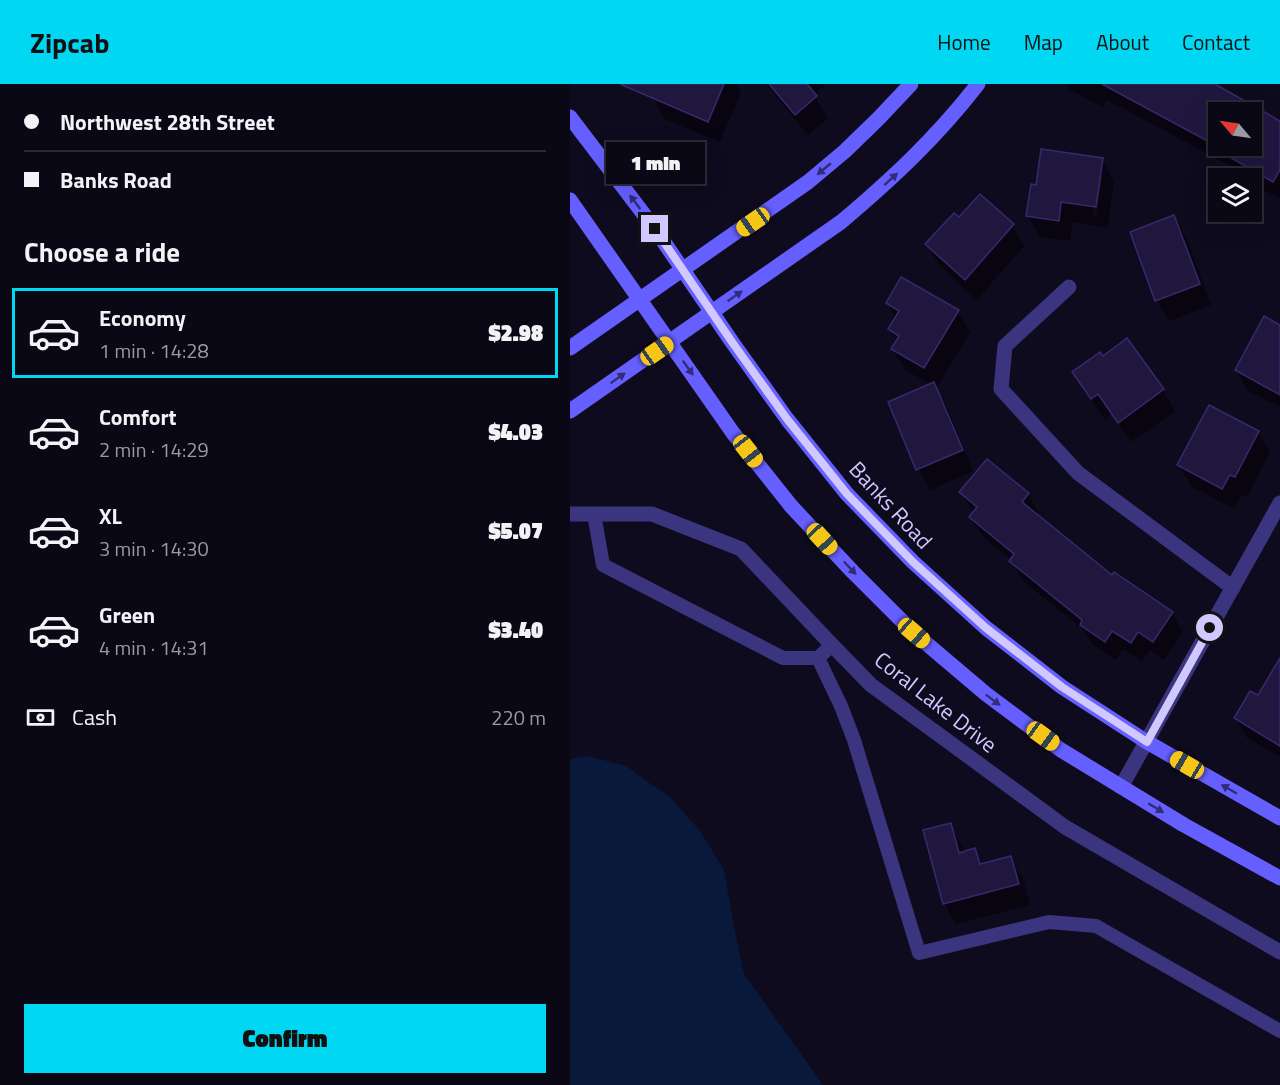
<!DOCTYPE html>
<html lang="en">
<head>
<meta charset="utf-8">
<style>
  :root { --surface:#0b0816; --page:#191623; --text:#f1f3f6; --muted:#9a9aa1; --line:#2b2935; --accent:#00d7f3 }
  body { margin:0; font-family:"Titillium Web",sans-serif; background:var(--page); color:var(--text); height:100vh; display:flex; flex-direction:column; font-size:22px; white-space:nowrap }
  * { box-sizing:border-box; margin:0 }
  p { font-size:20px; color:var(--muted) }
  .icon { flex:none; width:33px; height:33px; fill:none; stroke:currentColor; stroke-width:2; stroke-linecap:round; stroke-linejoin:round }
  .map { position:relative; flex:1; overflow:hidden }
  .sheet { display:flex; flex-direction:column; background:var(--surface); width:570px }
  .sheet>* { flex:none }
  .banner { display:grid; align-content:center; height:132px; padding:0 24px; background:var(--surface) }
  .needle { width:39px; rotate:299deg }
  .fabs { position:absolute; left:638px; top:18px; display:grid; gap:12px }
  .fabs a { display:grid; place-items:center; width:54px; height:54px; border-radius:0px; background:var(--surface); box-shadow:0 6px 24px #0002,0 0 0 2px var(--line); font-size:30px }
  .end { position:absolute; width:27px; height:27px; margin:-14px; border:8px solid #d0c8ff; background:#111; box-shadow:0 0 0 3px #111 }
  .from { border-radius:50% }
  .bubble { position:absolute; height:42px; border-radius:0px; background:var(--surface); box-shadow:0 6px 24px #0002,0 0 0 2px var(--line); font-size:20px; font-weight:800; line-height:42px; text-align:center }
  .car { position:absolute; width:18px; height:36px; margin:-18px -9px; border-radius:8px; box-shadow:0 0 4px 2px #0007; background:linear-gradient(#f5c518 24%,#345 0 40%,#f5c518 0 76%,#345 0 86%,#f5c518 0) }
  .banner b { display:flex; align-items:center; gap:21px; height:57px; font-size:22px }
  .banner b+b { border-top:2px solid var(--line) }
  .banner i { width:15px; height:15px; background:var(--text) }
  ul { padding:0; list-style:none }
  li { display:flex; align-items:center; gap:18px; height:90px; margin:0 12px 9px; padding:0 12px; border:3px solid transparent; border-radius:0px }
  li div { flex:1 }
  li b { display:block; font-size:22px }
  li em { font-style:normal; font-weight:800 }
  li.active { border-color:var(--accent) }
  li>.icon { width:54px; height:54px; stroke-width:1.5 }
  h2 { padding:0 24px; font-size:27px; line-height:72px }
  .pay { display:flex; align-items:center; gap:15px; height:66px; padding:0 24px; font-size:22px }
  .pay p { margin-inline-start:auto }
  .primary-button { display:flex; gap:12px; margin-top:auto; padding:12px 24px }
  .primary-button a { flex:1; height:69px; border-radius:0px; background:var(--accent); color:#111; font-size:24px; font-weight:800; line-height:69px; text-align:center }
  header { display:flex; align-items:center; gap:36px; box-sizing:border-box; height:84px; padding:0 30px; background:var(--accent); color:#111 }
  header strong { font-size:28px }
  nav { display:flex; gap:33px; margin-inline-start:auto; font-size:21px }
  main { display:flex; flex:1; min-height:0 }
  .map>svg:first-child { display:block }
  .water { fill:#08193b }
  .shadow { fill:#0007; fill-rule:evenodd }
  .building { fill:#20173f; stroke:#37296c; stroke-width:1.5; fill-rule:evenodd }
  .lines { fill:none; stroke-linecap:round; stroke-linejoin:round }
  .lane { stroke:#3a357e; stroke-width:14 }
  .street { stroke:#3a357e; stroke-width:15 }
  .secondary { stroke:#665fff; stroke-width:15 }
  .oneway { fill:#322d78 }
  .route { stroke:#d0c8ff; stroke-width:8 }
  .labels { text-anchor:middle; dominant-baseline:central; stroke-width:4.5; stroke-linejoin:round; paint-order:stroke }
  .street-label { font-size:22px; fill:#d0c8ff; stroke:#0f0b1e }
</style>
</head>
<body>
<header>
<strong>Zipcab</strong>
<nav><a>Home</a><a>Map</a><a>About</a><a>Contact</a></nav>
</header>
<main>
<section class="sheet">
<div class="banner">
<b><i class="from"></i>Northwest 28th Street</b>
<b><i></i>Banks Road</b>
</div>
<h2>Choose a ride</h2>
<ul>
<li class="active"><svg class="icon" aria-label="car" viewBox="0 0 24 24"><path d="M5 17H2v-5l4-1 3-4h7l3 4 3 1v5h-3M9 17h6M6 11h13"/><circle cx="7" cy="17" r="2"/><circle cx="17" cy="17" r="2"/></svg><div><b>Economy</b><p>1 min · 14:28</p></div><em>$2.98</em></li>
<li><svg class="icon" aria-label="car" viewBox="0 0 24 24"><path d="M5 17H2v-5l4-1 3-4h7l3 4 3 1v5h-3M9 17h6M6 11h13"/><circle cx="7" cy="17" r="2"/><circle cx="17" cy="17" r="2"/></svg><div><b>Comfort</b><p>2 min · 14:29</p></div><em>$4.03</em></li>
<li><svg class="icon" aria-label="car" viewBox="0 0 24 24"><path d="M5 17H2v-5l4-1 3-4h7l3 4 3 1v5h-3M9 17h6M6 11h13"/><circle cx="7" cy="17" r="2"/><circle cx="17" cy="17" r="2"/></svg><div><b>XL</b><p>3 min · 14:30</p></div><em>$5.07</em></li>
<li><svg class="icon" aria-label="car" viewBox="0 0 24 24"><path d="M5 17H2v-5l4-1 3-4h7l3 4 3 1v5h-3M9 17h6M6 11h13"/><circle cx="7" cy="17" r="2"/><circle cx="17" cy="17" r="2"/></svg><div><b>Green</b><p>4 min · 14:31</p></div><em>$3.40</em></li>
</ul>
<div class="pay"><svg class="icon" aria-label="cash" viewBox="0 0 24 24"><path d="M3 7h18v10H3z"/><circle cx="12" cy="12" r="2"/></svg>Cash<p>220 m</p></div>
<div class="primary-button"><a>Confirm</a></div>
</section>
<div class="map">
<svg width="710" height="1001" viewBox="0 0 710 1001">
  <rect width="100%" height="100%" fill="#0f0b1e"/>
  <!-- water -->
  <polygon class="water" points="19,672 56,682 103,716 130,747 154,786 163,838 174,890 253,1001 0,1001 0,675"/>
  <!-- shadow -->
  <g class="shadow">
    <polygon points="89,0 166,0 171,9 150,58 95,35 83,14"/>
    <polygon points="196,0 256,0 244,11 258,34 238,51"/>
    <path d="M497 0H642L660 10 710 39V115L681 99V94H674L670 92 666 85 537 16 533 23 500 6ZM648 28H681V62H648Z"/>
    <path d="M532 76 544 97 538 144 503 138 500 157 470 153 458 132 467 103ZM529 93H532L526 131 523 130Z"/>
    <polygon points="604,132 616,153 641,221 599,237 587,216"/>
    <polygon points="389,135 442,141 454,162 407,216 369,181 357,161"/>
    <polygon points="317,219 387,227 400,248 366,305 376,321 403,387 360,406 348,385 362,301 335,286 323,265 327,258 320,245 326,234"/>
    <polygon points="710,240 710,323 677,306 666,286"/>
    <polygon points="532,274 593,306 605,327 562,358 541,330 534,335 516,309 504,289"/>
    <polygon points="688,348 700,369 677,413 672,411 664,425 621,402 609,381"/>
    <polygon points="391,409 458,410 469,429 467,432 543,493 602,529 613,548 594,576 580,566 572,577 553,565 546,576 522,560 515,547 452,496 441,476 412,452 400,433 404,429"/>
    <polygon points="710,577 710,673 677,654 665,634 689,613"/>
    <polygon points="380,741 392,761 394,769 405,766 413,781 440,774 453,795 460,821 386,840 374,819"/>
  </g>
  <!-- building -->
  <g class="building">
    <polygon points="50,0 154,0 138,38"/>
    <polygon points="199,0 237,0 247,12 225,31"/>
    <path d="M532 0H645L710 37V86L703 98 656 71 658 68ZM648 28H681V62H648Z"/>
    <polygon points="471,65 533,74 526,123 491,118 489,137 456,132 461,100 466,101"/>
    <polygon points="410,110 444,140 395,196 355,160 384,129 389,133"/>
    <polygon points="604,131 630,200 585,217 560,148"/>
    <polygon points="331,193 389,226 354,284 321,265 329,252 318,245 329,227 316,219"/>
    <polygon points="694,232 710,241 710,311 665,286"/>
    <polygon points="557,254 594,305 548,339 528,310 521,315 502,288 530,268 533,272"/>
    <polygon points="364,298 393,366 346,386 318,318"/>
    <polygon points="639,321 689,347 665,393 660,391 652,405 607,381"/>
    <polygon points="417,375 459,409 452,418 542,491 544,488 603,528 583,558 568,548 561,559 542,547 535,558 510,541 512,536 439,477 444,470 399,433 407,423 389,408"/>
    <polygon points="710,574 710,662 664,634 680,607 688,611"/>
    <polygon points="381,739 389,769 405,764 410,780 441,772 449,800 373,820 353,746"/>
  </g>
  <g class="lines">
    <!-- lane -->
    <g class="lane">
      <polyline points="24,430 33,481 213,574 248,574"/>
      <polyline points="262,561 248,574 271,622 284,656 349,869 479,838 526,842 710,947"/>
    </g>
    <!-- street -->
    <g class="street">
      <polyline points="499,203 435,262 431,305 508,389 663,504"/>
      <polyline points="0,430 82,430 171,465 262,561 301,601 495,743 710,868"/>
      <polyline points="551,703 710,419"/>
    </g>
    <!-- secondary -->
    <g class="secondary">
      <polyline points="0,33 85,145 162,258 217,335 277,410 343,478 416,544 492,603 577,658 710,734"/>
      <polyline points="0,116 163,349 221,422 283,488 344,549 416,610 491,666 614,741 710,794"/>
      <polyline points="0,264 238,98 275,67 309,34 341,0"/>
      <path d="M0 327 271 138C322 95 367 53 408 0"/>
    </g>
  </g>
  <!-- one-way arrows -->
  <defs><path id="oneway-solid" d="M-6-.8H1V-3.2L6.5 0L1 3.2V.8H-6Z" transform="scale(1.5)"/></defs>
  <g class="oneway">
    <use href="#oneway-solid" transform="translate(254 85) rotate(140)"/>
    <use href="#oneway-solid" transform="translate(321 95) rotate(-42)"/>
    <use href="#oneway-solid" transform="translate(65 118) rotate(-127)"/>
    <use href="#oneway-solid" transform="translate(165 212) rotate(-35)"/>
    <use href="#oneway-solid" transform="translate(118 284) rotate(55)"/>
    <use href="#oneway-solid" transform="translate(48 294) rotate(-35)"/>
    <use href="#oneway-solid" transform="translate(280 484) rotate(46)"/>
    <use href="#oneway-solid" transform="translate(423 616) rotate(37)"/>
    <use href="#oneway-solid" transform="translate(659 705) rotate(-150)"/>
    <use href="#oneway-solid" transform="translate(586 724) rotate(31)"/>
  </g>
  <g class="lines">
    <!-- route -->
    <polyline class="route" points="85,145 162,258 217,335 277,410 343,478 416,544 492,603 577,658 640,544"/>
  </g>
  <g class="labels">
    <!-- street labels -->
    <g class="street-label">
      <text transform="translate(321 421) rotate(47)">Banks Road</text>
      <text transform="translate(366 618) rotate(38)">Coral Lake Drive</text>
    </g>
  </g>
</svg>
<div class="fabs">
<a><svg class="needle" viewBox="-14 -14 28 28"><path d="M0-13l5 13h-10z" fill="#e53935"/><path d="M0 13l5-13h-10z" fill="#9a9aa1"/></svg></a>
<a><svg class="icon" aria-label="layers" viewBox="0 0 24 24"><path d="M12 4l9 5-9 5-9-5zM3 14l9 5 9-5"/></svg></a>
</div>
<i class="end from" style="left:640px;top:544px"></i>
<i class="end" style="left:85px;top:145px"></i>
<div class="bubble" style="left:36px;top:58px;width:99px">1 min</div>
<i class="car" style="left:183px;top:138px;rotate:235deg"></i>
<i class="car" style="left:87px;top:267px;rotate:55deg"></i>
<i class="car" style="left:178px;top:367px;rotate:142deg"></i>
<i class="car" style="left:252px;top:455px;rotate:137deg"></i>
<i class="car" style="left:344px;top:549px;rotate:131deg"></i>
<i class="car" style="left:473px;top:652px;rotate:126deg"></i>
<i class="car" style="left:617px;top:681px;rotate:300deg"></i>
</div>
</main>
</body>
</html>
